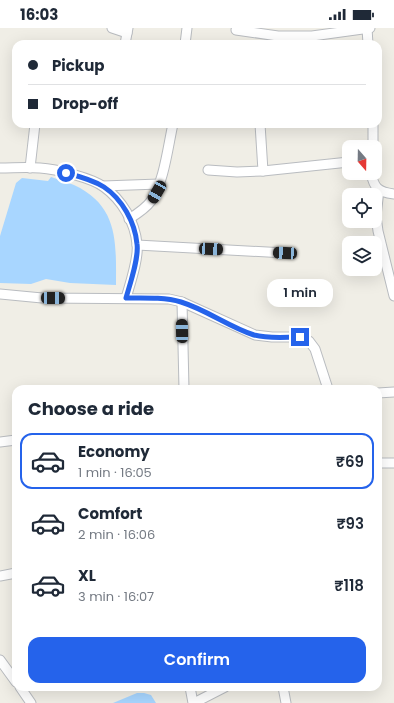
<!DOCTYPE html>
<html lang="en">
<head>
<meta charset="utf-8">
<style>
  :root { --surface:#fff; --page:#f6f6f7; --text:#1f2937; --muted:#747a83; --line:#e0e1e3; --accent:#2563eb }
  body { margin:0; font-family:Poppins,sans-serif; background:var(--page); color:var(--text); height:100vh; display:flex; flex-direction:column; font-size:15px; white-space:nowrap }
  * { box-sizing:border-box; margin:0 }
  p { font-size:13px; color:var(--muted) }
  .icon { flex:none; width:22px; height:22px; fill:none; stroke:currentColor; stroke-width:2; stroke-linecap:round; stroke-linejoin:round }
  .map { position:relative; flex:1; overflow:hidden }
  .details { position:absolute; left:12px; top:357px; width:370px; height:306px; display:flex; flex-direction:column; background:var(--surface); border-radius:12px; box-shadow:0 4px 16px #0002 }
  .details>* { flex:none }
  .guide { position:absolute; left:12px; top:12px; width:370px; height:88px; border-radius:12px; box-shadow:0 4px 16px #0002; display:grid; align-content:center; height:88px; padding:0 16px; background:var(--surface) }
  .needle { width:26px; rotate:160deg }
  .fabs { position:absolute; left:342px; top:112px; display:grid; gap:8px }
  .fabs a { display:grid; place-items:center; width:40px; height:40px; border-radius:8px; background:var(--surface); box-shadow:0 4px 16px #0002; font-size:20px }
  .end { position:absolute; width:18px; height:18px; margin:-9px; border:5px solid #2563eb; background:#fff; box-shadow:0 0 0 2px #fff }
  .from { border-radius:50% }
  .bubble { position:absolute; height:28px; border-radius:12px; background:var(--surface); box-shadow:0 4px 16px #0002; font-size:13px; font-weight:600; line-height:28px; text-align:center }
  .car { position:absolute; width:12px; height:24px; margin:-12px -6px; border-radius:5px; box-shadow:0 0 3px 1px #0007; background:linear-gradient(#222 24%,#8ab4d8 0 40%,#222 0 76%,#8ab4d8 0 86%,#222 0) }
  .guide b { display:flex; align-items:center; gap:14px; height:38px; font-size:15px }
  .guide b+b { border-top:1px solid var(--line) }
  .guide i { width:10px; height:10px; background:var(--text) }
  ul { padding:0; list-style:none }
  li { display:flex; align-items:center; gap:12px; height:56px; margin:0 8px 6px; padding:0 8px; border:2px solid transparent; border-radius:12px }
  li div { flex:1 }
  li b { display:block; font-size:15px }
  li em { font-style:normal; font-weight:600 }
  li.active { border-color:var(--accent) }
  li>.icon { width:36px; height:36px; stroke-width:1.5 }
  h2 { padding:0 16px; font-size:18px; line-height:48px }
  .cta { display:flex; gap:8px; margin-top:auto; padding:8px 16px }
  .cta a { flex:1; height:46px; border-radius:12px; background:var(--accent); color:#fff; font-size:16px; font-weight:600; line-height:46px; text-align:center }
  .status { display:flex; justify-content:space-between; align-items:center; height:28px; padding:0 20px; background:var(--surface); direction:ltr }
  .status svg { height:11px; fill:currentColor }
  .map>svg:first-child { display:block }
  .water { fill:#a8d6ff }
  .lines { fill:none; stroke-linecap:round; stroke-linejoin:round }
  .street-casing { stroke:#b9bcc0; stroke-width:11 }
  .street { stroke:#fff; stroke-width:9 }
  .route { stroke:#2563eb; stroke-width:5 }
</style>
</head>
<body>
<div class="status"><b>16:03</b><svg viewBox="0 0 49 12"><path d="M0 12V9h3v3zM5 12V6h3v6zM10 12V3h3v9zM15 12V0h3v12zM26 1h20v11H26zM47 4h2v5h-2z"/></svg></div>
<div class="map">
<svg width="394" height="675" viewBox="0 0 394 675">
  <rect width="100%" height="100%" fill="#f0eee6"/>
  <!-- water -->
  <g class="water">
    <path d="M51 149C59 152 67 154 74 157 119 178 116 215 116 257L70 255 46 251 31 256 0 255V208L16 155 22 150 48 153Z"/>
    <polygon points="137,665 144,665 151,667 156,675 113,675"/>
  </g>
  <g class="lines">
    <!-- street casing -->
    <g class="street-casing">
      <g id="street">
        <polyline points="112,0 127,5"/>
        <polyline points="367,0 368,16"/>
        <polyline points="236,2 278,8 312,8 370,0"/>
        <polyline points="125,16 128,0"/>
        <polyline points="185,16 187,0"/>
        <polyline points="260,96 263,143"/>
        <polyline points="373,119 373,96"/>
        <path d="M0 140C13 140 27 139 40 140 56 141 92 150 104 159 122 172 135 194 137 216 139 230 130 256 126 270"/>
        <polyline points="30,140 35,96"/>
        <polyline points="208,142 237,144 263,143 349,134"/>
        <path d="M371 145C374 160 378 164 394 166"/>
        <polyline points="103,158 159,156"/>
        <polyline points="379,162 376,188 378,203 394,268"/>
        <path d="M129 191C137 186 146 180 151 173 164 155 168 118 173 96"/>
        <polyline points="137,217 285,225"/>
        <polyline points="0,266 42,270 169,271 182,274 255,307 272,309 300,309 309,313 315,321 328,361"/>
        <polyline points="182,274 184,361"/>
        <polyline points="378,365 394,364"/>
        <polyline points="0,414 16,412"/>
        <polyline points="378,435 394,435"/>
        <polyline points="0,548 16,545"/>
        <polyline points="0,632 16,654"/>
        <polyline points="20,659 31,675"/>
        <polyline points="190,659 193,675"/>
        <polyline points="283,659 286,675"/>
        <polyline points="194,675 225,659"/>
      </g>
    </g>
    <!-- street -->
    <use href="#street" class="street"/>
  </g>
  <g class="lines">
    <!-- route -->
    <path class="route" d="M66 145C78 148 93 152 104 159 122 171 135 194 137 216 139 230 130 256 126 270 144 270 164 269 181 274 207 282 229 299 254 307 269 311 285 309 300 309"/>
  </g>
</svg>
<div class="fabs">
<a><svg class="needle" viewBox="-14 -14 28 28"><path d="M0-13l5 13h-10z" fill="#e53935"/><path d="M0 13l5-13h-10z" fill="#747a83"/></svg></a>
<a><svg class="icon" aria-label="locate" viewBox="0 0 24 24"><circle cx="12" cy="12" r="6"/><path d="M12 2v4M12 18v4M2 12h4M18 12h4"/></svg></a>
<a><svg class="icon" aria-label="layers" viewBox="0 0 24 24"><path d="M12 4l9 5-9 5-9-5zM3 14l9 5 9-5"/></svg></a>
</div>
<i class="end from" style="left:66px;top:145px"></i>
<i class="end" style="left:300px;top:309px"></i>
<div class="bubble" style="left:267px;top:251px;width:66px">1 min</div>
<i class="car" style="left:157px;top:164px;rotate:210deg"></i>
<i class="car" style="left:211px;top:221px;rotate:93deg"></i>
<i class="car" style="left:285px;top:225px;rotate:273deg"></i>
<i class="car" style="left:53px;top:270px;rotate:91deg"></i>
<i class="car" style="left:182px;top:303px;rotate:359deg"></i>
<div class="guide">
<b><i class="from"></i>Pickup</b>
<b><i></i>Drop-off</b>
</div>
<section class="details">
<h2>Choose a ride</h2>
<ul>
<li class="active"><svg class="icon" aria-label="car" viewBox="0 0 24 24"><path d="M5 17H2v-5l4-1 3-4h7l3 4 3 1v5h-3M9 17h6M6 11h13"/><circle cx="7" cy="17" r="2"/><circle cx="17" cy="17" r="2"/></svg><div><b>Economy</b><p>1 min · 16:05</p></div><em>₹69</em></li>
<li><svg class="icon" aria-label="car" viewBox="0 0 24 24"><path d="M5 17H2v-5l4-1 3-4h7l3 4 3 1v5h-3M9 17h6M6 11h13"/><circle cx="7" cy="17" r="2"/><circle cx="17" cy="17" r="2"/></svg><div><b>Comfort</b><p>2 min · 16:06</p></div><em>₹93</em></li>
<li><svg class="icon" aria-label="car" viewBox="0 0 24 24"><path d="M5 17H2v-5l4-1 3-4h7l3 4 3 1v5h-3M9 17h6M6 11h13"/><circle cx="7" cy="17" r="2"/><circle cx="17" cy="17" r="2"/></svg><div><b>XL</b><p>3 min · 16:07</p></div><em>₹118</em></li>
</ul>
<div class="cta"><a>Confirm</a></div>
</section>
</div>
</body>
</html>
